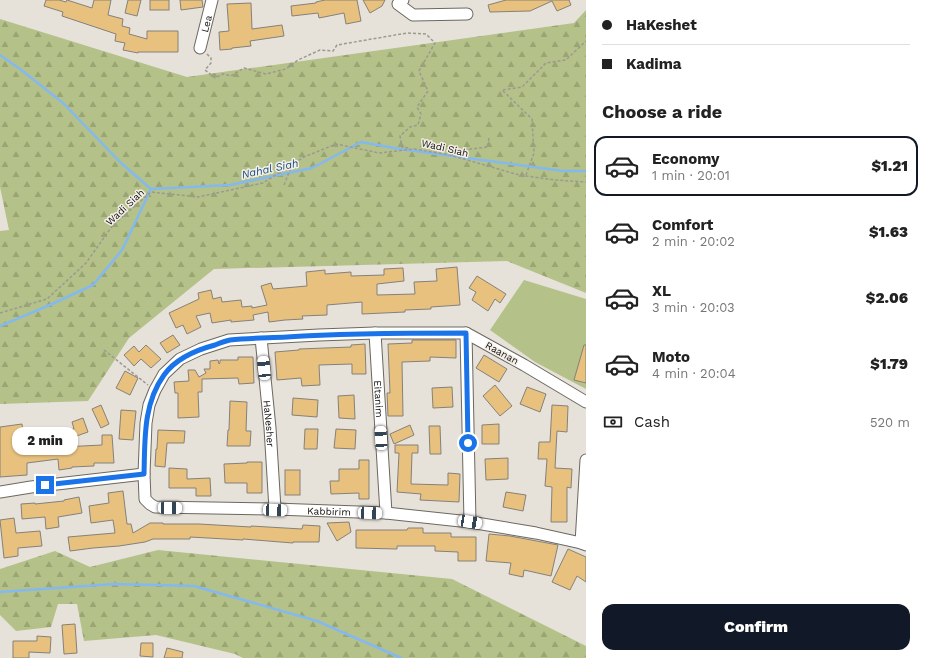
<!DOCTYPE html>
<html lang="en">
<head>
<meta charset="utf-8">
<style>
  :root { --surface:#fff; --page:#f2f2f2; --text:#222; --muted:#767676; --line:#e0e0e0; --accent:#111827 }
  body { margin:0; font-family:"Work Sans",sans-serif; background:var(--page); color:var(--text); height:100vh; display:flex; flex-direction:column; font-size:15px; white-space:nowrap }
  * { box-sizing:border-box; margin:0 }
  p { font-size:13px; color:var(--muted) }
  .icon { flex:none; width:22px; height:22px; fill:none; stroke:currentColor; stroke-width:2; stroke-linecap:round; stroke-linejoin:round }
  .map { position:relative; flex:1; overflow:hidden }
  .details { display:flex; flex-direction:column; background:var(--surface); width:340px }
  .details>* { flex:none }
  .guide { display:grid; align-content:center; height:88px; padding:0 16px; background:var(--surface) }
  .end { position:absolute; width:18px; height:18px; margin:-9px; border:5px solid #1a73e8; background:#fff; box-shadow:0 0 0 2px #fff }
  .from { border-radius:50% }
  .bubble { position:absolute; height:28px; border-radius:12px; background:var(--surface); box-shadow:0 1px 3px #0004; font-size:13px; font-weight:800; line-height:28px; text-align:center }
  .car { position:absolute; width:12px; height:24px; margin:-12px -6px; border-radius:5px; box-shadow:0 0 3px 1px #0007; background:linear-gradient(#fff 24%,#345 0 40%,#fff 0 76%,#345 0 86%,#fff 0) }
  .guide b { display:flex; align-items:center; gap:14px; height:38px; font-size:15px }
  .guide b+b { border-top:1px solid var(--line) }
  .guide i { width:10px; height:10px; background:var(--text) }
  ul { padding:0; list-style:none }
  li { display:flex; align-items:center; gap:12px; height:60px; margin:0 8px 6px; padding:0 8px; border:2px solid transparent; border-radius:12px }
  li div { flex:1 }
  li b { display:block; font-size:15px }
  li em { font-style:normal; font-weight:800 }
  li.active { border-color:var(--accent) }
  li>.icon { width:36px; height:36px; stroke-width:1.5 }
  h2 { padding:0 16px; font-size:18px; line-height:48px }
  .pay { display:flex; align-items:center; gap:10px; height:44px; padding:0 16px; font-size:15px }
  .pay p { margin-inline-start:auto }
  .primary-button { display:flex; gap:8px; margin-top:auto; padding:8px 16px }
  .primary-button a { flex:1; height:46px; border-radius:12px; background:var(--accent); color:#fff; font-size:16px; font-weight:800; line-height:46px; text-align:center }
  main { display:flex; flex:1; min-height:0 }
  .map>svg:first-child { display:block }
  .forest { fill:url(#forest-firs) }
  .garden { fill:#b4c188 }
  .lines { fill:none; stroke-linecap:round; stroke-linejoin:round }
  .stream { stroke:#84b9f0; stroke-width:2.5 }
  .building { fill:#e7c17d; stroke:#85817a }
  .minor-casing { stroke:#6c6861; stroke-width:13 }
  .path { stroke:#9c9993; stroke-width:1.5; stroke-dasharray:3 2; stroke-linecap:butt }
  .minor { stroke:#fff; stroke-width:11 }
  .route { stroke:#1a73e8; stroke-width:5 }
  .labels { text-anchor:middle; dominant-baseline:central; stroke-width:3; stroke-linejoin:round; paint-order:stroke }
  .street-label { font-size:10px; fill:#12100e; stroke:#f4efe8 }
  .water-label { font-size:11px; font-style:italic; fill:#134b7d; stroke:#f4efe8 }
</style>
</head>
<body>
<main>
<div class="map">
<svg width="586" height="658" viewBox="0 0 586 658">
  <defs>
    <pattern id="forest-firs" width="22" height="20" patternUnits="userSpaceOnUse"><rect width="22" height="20" fill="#b4c188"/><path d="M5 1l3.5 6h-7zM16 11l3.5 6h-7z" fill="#9aa574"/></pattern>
  </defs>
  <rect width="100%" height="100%" fill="#e6e2da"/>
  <!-- forest -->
  <g class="forest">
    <polygon points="586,10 586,293 507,261 214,269 129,338 88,401 0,404 0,231 9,230 0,187 0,19 187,77 574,23"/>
    <polygon points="158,550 452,579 586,646 586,658 243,658 235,654 156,635 84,641 77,604 58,604 51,627 16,631 0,615 0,569 55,551 90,567"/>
  </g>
  <!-- garden -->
  <polygon class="garden" points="524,280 586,299 586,389 535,362 490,330"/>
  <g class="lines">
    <!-- stream -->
    <g class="stream">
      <polyline points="0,55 20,69 63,103 121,163 151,189 230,185 312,168 361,142 400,149 563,171 586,171"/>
      <polyline points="0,326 52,304 93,285 122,250 151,189"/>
      <polyline points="0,592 114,584 194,586 317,621 401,658"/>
    </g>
  </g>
  <!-- building -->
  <g class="building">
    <polygon points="46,0 59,0 66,2 67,0 92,8 94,0 111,0 108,15 123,19 122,26 130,28 129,34 147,39 147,31 178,31 178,52 138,52 138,53 123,50 125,43 115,41 116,34 62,16 63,12 44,6"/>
    <polygon points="128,0 141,0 137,16 125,13"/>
    <rect x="150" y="0" width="19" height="10"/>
    <polygon points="180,0 202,0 203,7 181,10"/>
    <polygon points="325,0 357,0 361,21 346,24 344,13 319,18 318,13 292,16 291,6 316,3 316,2"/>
    <polygon points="363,0 385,0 382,6 370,13"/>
    <polygon points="506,0 569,0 571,5 557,11 552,1 530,11 490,12 488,5"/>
    <polygon points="251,3 252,29 282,25 284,36 250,41 251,46 232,48 232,49 220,50 219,32 229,31 227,4"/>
    <polygon points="457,267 460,305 431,307 431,309 405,310 405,312 362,314 362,302 327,305 327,315 302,316 303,319 285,320 269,322 268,312 253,315 254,320 231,322 231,320 212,323 210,313 196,316 201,327 187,334 183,325 176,328 169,313 199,299 198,293 211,290 213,299 221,297 222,302 241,300 242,307 252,306 252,308 267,305 261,286 271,283 273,289 307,286 306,272 325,270 325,274 351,272 351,276 384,275 384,269 403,268 404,281 377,284 377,295 415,294 414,282 437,281 436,269"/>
    <polygon points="477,276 506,294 500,303 495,299 488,311 472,300 476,292 469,288"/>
    <polygon points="173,335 180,345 167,353 160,343"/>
    <polygon points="412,340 456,340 456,358 430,357 430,361 402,362 403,416 388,416 387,393 390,393 388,344 412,343"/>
    <polygon points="365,344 366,374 352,374 352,364 319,365 320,385 302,386 301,378 277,380 275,352 299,350 299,349 351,347 351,345"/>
    <polygon points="146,345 161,359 151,368 141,359 134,366 124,355 134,346 139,352"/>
    <polygon points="584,345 586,345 586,383 574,380"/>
    <polygon points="484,355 507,369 499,382 476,368"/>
    <polygon points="238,357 253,357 254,383 239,384 238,378 202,379 202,392 198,392 199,417 178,418 178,393 175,393 174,382 189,381 188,370 195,370 199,377 206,373 204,369 210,369 210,361 218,360 219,364 220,363 220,360 238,360"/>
    <polygon points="125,371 138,378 130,395 116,388"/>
    <polygon points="495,385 512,406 500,416 483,396"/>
    <polygon points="452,387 453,407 433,408 432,388"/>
    <polygon points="527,387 546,394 540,412 520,404"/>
    <polygon points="354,395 355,419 339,418 338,396"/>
    <polygon points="293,398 318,400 317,417 292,415"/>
    <polygon points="230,401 247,402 246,431 251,431 250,446 227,446 228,430 229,430"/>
    <polygon points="101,405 109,424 101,428 92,409"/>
    <polygon points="552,405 568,406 567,432 557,431 555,468 572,469 571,488 567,487 567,522 551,522 552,487 545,486 547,459 538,459 539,442 550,442"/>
    <polygon points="121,410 136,411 133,440 119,439"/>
    <polygon points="83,418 88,432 42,448 102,445 102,435 112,435 114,463 94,463 94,466 72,467 72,468 59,470 58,459 27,463 27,475 0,477 0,427 22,424 23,433 45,429 45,433 74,429 72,422"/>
    <polygon points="499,424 499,444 482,444 482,425"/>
    <polygon points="410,425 414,435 394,444 390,434"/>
    <polygon points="429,426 440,426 441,454 430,454"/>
    <polygon points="305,429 318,429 317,449 304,449"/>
    <polygon points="336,429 356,430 355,449 334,448"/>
    <polygon points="158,430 185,431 184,443 167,443 165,467 155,466 156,449 157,449"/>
    <polygon points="395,445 418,445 418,453 412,453 411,484 448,485 448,473 460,474 459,502 420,500 421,494 397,492 399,453 395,453"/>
    <polygon points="508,458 508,479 486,480 485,459"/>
    <polygon points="359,460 369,460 369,499 359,499 359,493 331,494 330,481 339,481 339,469 359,469"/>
    <polygon points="247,462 262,462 262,493 247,493 247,483 225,483 224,464 247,463"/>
    <polygon points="169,468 187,469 187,479 210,478 211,496 196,496 196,488 169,488"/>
    <rect x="285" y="470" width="15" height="25"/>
    <polygon points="123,491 127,524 131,524 133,533 150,523 163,523 163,524 199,524 251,527 251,526 302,529 303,525 320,526 319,542 293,542 293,543 243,539 243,540 190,537 190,539 153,539 145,542 119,546 93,548 70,551 68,537 115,533 113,520 91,523 89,506 109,503 108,493"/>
    <polygon points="506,492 526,495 523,511 503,507"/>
    <polygon points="79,497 82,513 58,517 59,527 46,529 45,517 22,519 21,504 35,503 35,504 64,501 64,500"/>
    <polygon points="14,518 16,533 40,531 42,546 18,548 18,556 4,558 0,520"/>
    <polygon points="349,522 351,532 337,541 327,523"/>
    <polygon points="408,528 423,528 423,533 451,533 451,537 476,537 476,561 458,561 458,552 435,551 435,546 397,546 397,549 356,548 356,530 407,530"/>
    <polygon points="489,534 510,536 558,545 551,576 524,570 523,577 509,574 511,563 486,561"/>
    <polygon points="568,549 586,557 586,582 577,576 570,590 552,582"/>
    <polygon points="75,624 77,653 64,654 62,625"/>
    <polygon points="37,636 51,637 50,653 29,652 29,658 13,658 13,641 37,641"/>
    <polygon points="141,643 153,643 153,657 140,656"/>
    <polygon points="167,648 183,652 182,658 164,658"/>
  </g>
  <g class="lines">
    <!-- minor casing -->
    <g class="minor-casing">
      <g id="minor">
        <polyline points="403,0 398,4 413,15 467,14"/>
        <path id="s1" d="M200 48 212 0"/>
        <path id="s2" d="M375 333 386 513"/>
        <polyline points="466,333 470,522"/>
        <path id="s3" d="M261 338 270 428 275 509"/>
        <path id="s4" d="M586 402 524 365 466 333H375L319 335 229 340 201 349 180 359 164 374 155 390 149 405 146 423 144 474 145 499 150 504 155 507 275 509 386 513 470 522 536 533 581 543 586 545"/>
        <polyline points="0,492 31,487 144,474"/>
        <polyline points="581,543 586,460"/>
      </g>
    </g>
    <!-- path -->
    <g class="path">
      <polyline points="207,54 211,58 211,63 205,70 215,78 223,74 231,76 244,68 266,74 286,69 298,60 320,50 333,51 337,45 407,33 426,34 435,43 419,71 428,91 417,107 421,114 418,125 410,127 400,136 402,147 409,148"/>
      <polyline points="450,155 471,149 488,147 489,137"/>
      <polyline points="526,175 534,153 532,119 502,90 522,87 546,63 566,60 586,41"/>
      <polyline points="284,185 292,165"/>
      <polyline points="0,313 47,299 86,263 113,225 151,192 198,197 263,183 304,157 336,144 379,153 414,149 450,155 519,175 555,180 586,182"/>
      <polyline points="104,350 148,385"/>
    </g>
    <!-- minor -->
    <use href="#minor" class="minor"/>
  </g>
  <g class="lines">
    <!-- route -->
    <path class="route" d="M45 485 144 474C145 440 143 404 164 375 176 358 196 350 215 345 220 343 225 341 230 340 248 338 268 338 287 337 347 333 407 333 466 333L468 443"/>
  </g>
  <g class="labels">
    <!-- street labels -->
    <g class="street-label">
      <text stroke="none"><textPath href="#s1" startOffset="25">Lea</textPath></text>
      <text transform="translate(445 148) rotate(13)">Wadi Siah</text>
      <text transform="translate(125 207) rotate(-43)">Wadi Siah</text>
      <text transform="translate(502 353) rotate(29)">Raanan</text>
      <text stroke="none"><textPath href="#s2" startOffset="66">Eitanim</textPath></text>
      <text stroke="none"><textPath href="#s3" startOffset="86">HaNesher</textPath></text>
      <text stroke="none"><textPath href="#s4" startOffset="766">Kabbirim</textPath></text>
    </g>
    <!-- water labels -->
    <g class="water-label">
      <text transform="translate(270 169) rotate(-12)">Nahal Siah</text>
    </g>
  </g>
</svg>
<i class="end from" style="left:468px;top:443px"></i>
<i class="end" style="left:45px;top:485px"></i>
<div class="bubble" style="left:12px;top:427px;width:66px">2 min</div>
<i class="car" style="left:264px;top:368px;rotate:354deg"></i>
<i class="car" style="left:381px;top:438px;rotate:357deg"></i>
<i class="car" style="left:170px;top:508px;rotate:91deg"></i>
<i class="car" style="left:275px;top:510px;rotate:92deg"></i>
<i class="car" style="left:370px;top:513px;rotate:92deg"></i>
<i class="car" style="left:470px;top:522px;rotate:99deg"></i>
</div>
<section class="details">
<div class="guide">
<b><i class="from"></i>HaKeshet</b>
<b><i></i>Kadima</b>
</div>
<h2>Choose a ride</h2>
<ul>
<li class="active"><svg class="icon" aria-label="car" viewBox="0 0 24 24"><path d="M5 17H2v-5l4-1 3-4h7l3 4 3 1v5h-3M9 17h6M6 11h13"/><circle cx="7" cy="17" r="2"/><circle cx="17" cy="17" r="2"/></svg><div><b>Economy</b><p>1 min · 20:01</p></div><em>$1.21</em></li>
<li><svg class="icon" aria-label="car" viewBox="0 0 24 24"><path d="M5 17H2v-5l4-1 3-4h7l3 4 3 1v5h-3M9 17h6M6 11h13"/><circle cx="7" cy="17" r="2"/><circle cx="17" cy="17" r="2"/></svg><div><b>Comfort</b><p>2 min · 20:02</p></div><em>$1.63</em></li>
<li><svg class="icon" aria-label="car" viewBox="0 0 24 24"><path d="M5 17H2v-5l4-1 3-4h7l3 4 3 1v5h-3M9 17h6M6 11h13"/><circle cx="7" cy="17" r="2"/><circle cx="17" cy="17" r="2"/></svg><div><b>XL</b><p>3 min · 20:03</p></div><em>$2.06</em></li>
<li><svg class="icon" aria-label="car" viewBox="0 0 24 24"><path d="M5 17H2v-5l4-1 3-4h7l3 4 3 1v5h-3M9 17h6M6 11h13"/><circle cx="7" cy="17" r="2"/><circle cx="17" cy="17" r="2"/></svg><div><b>Moto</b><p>4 min · 20:04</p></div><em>$1.79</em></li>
</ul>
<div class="pay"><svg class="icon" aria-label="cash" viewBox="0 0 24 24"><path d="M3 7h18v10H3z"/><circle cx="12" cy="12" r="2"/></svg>Cash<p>520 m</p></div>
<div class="primary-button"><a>Confirm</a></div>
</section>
</main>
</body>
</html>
